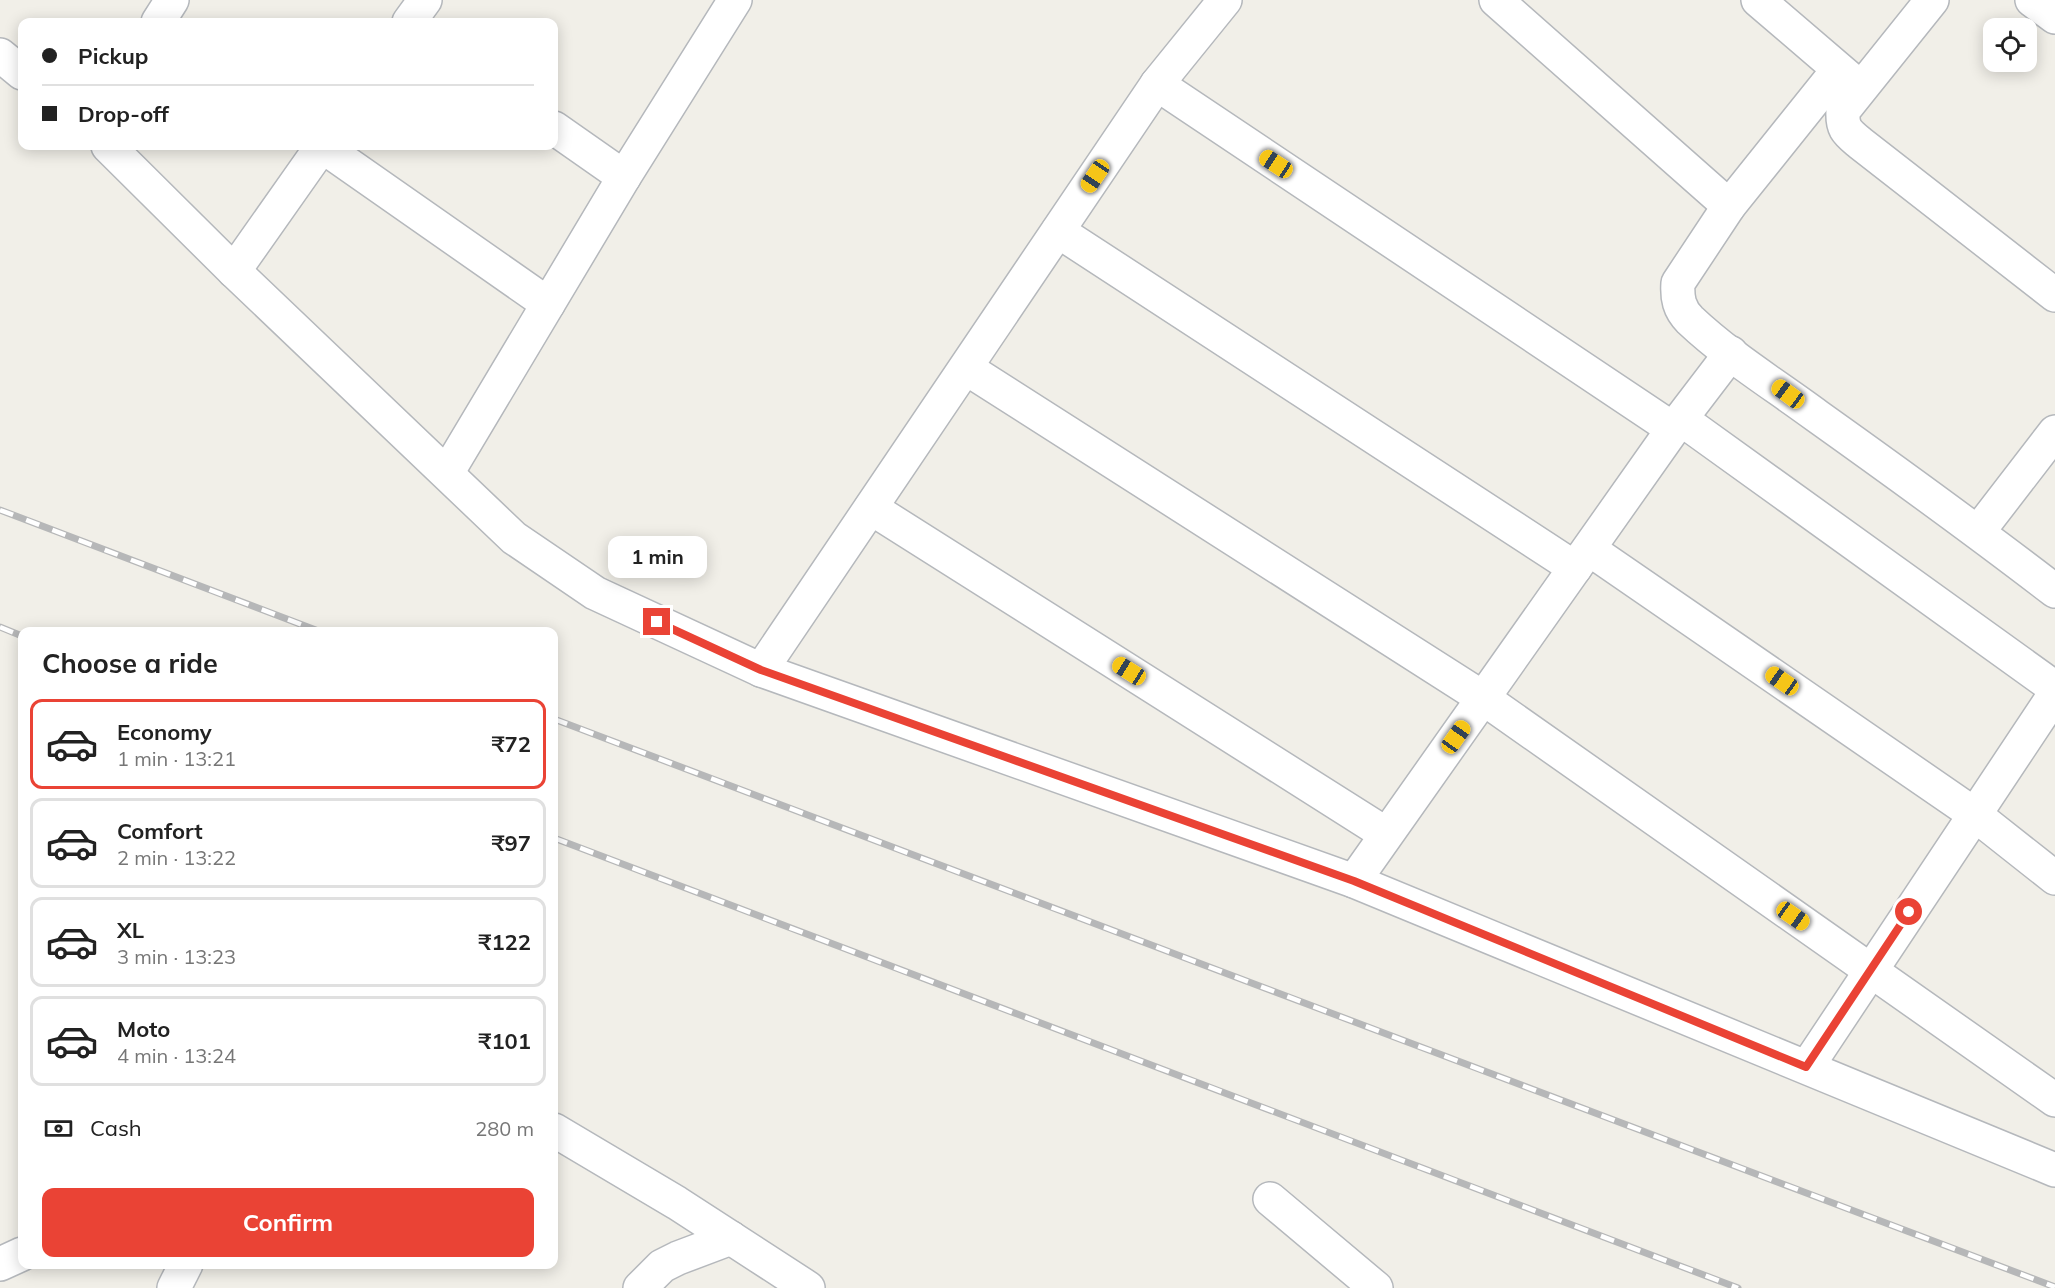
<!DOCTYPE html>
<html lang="en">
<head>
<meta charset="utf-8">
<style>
  :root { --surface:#fff; --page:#f2f2f2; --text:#222; --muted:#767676; --line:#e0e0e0; --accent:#ea4335 }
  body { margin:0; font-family:Mulish,sans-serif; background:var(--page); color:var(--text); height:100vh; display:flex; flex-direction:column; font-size:22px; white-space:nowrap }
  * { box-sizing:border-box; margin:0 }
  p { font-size:20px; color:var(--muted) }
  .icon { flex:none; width:33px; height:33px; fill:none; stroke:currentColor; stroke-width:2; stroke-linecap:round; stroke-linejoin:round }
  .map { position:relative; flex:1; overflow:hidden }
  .details { position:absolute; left:18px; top:627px; width:540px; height:642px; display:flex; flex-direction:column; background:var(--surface); border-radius:12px; box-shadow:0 3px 15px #0003 }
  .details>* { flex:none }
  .hud { position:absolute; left:18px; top:18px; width:540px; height:132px; border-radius:12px; box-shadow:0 3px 15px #0003; display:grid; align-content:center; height:132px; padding:0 24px; background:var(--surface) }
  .tools { position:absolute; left:1983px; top:18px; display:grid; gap:12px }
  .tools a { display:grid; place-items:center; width:54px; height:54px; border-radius:12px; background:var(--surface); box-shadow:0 3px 15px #0003; font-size:30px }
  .end { position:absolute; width:27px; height:27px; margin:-14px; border:8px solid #ea4335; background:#fff; box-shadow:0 0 0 3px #fff }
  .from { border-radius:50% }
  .bubble { position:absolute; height:42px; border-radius:12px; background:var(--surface); box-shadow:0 3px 15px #0003; font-size:20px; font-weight:700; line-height:42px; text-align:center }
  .car { position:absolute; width:18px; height:36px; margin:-18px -9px; border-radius:8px; box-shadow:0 0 4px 2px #0007; background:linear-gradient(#f5c518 24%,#345 0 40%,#f5c518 0 76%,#345 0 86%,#f5c518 0) }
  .hud b { display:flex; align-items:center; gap:21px; height:57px; font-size:22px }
  .hud b+b { border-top:2px solid var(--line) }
  .hud i { width:15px; height:15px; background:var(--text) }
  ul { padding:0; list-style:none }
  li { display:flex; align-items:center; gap:18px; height:90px; margin:0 12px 9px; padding:0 12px; border:3px solid var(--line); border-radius:12px }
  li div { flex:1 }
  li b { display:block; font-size:22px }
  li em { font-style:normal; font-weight:700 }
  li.selected { border-color:var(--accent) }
  li>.icon { width:54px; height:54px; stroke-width:1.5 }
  h2 { padding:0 24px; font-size:27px; line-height:72px }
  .pay { display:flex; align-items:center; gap:15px; height:66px; padding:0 24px; font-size:22px }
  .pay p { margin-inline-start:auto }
  .button { display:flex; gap:12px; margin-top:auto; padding:12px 24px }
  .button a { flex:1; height:69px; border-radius:12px; background:var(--accent); color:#fff; font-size:24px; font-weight:700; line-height:69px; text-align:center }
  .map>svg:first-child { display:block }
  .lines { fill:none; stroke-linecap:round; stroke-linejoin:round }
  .minor-casing { stroke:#b5b8bc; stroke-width:36 }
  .tertiary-casing { stroke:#b5b8bc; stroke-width:36 }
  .minor { stroke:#fff; stroke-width:33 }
  .tertiary { stroke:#fff; stroke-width:33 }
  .rail-casing { stroke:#b6b7b8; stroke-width:7 }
  .rail { stroke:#fff; stroke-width:4.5; stroke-dasharray:14; stroke-linecap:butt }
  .route { stroke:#ea4335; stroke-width:8 }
</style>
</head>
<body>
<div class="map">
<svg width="2055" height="1288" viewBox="0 0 2055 1288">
  <rect width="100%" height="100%" fill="#f1efe8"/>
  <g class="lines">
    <!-- minor casing -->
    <g class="minor-casing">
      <g id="minor">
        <polyline points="1496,0 1729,206"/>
        <polyline points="1758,0 1856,84"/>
        <path d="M1932 0 1843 111C1842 129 1847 132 1860 143L2055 295"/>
        <polyline points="2032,0 2055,17"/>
        <polyline points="158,22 172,0"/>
        <polyline points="409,22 425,0"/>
        <path d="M1838 70 1729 206 1678 283C1677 298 1679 309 1690 320 1728 356 1775 385 1817 416 1897 473 1977 531 2055 591"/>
        <polyline points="1157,84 1673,429"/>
        <polyline points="554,128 624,177"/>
        <polyline points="322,146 548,304"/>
        <polyline points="1058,231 1575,568"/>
        <polyline points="234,271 322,146"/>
        <polyline points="966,368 1483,698 2055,1100"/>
        <polyline points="1681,419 2055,688"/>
        <polyline points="447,473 624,177 735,0"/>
        <polyline points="871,508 1386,834"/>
        <polyline points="1978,532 2055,432"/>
        <polyline points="1589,549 1974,814 2055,878"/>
        <polyline points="761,670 1157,84 1225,0"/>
        <polyline points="1354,881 1673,429 1731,353"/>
        <polyline points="1807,1067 2055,694"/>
        <polyline points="554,1130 677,1203 808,1288"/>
        <polyline points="1270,1199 1376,1288"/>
        <polyline points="0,1264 22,1254"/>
        <polyline points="174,1288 186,1264"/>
        <polyline points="640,1288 662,1266 678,1258 731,1238"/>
      </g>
    </g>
    <!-- tertiary casing -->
    <g class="tertiary-casing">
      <g id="tertiary">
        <polyline points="0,55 22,73"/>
        <polyline points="108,146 234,271 514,538 595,593 761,670 1354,881 2055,1170"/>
      </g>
    </g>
    <!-- minor -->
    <use href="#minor" class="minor"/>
    <!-- tertiary -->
    <use href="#tertiary" class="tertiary"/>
    <!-- rail casing -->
    <g class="rail-casing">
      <g id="rail">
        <polyline points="0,510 321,632"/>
        <polyline points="0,627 22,636"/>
        <polyline points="554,719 2055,1287"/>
        <polyline points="554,838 1738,1288"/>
      </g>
    </g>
    <!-- rail -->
    <use href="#rail" class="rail"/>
  </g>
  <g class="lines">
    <!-- route -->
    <polyline class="route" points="657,622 761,670 1354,881 1806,1067 1909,912"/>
  </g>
</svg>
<div class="tools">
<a><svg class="icon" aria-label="locate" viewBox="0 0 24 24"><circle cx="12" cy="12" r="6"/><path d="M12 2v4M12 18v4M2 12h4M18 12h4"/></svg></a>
</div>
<i class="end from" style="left:1909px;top:912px"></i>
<i class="end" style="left:657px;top:622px"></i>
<div class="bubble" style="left:608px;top:536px;width:99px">1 min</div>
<i class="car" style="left:1276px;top:164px;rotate:303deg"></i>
<i class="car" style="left:1095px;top:176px;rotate:214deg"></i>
<i class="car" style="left:1788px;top:394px;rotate:306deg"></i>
<i class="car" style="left:1129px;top:671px;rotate:302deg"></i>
<i class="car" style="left:1782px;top:681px;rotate:305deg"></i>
<i class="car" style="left:1456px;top:737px;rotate:35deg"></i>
<i class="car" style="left:1793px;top:916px;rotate:125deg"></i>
<div class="hud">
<b><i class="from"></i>Pickup</b>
<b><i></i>Drop-off</b>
</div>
<section class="details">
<h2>Choose a ride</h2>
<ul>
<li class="selected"><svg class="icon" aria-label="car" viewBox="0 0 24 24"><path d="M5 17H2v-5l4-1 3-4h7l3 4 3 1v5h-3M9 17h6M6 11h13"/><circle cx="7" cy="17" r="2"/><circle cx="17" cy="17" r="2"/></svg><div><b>Economy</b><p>1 min · 13:21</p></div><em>₹72</em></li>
<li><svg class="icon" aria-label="car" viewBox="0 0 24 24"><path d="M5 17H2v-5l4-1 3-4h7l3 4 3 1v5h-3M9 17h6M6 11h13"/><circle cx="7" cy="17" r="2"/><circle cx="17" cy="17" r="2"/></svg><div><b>Comfort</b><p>2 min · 13:22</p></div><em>₹97</em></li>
<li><svg class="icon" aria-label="car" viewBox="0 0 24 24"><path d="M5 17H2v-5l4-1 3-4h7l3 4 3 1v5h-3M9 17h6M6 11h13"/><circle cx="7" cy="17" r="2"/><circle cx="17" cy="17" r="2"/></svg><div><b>XL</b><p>3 min · 13:23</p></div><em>₹122</em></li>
<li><svg class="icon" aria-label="car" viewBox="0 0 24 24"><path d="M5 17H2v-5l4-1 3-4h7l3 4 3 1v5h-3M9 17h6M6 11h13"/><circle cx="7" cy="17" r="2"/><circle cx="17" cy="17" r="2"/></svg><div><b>Moto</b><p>4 min · 13:24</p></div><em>₹101</em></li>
</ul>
<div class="pay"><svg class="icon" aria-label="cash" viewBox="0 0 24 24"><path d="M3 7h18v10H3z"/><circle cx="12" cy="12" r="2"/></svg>Cash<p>280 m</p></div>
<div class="button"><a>Confirm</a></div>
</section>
</div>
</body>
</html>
